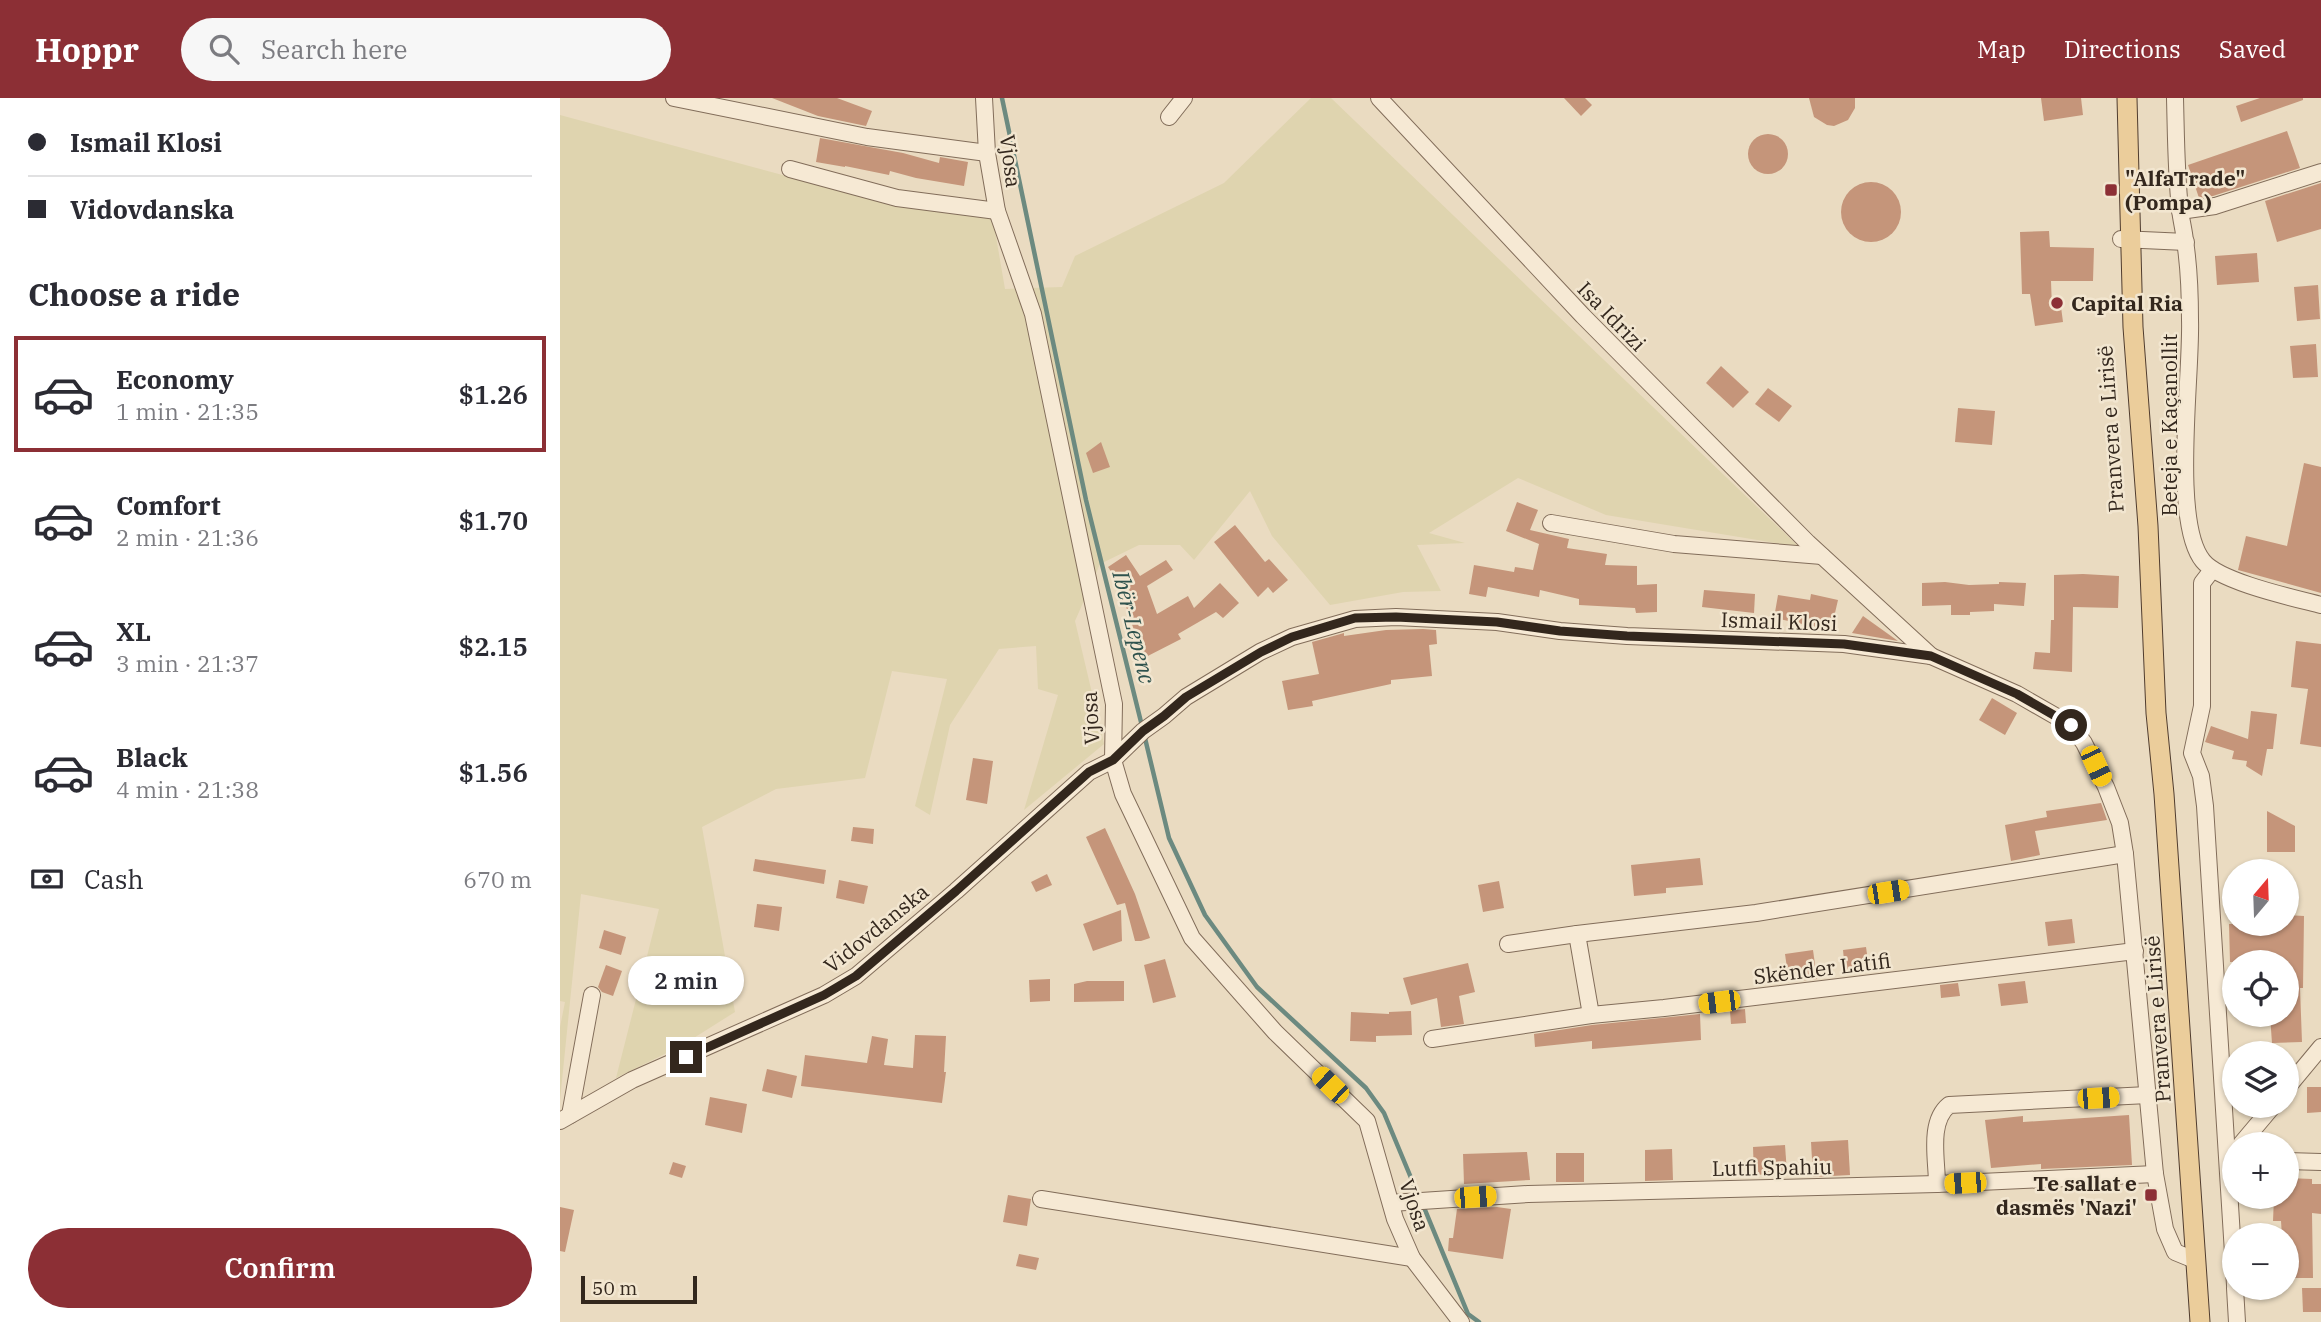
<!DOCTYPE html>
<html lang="en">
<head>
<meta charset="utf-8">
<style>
  :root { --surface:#fff; --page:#f7f7f7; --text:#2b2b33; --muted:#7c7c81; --line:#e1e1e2; --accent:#8c2f35 }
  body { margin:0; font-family:"IBM Plex Serif",serif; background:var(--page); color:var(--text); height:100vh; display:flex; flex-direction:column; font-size:26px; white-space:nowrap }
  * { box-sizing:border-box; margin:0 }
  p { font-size:23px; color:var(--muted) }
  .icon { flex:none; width:38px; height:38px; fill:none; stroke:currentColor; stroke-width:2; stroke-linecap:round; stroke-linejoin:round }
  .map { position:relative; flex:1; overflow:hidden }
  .side { display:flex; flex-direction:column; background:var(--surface); width:560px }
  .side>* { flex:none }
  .banner { display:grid; align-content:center; height:154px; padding:0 28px; background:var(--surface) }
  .needle { width:46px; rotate:19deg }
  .buttons { position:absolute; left:1662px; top:761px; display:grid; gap:14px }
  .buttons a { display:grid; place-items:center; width:77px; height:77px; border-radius:50%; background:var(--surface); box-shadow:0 2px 5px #0004; font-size:35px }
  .scale { position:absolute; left:21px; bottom:18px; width:116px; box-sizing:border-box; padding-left:7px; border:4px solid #33271d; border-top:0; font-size:19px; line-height:24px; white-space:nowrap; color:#33271d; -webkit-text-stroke:5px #f2e6d0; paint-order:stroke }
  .end { position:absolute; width:32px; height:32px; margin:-16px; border:9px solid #33271d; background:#fff; box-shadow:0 0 0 4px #fff }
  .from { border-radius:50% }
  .bubble { position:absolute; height:49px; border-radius:24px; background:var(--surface); box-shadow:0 2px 5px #0004; font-size:23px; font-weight:600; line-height:49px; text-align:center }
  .car { position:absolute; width:21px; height:42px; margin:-21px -10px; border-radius:9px; box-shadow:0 0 5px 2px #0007; background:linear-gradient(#f5c518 24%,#345 0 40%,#f5c518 0 76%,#345 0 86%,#f5c518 0) }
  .banner b { display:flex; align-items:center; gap:24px; height:66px; font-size:26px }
  .banner b+b { border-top:2px solid var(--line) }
  .banner i { width:18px; height:18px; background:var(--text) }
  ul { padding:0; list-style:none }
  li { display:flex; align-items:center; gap:21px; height:116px; margin:0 14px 10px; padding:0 14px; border:4px solid transparent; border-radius:0px }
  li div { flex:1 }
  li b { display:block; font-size:26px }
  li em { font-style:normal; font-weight:600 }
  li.active { border-color:var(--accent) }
  li>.icon { width:63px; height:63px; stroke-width:1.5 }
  h2 { padding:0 28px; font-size:32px; line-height:84px }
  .pay { display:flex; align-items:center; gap:18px; height:77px; padding:0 28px; font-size:26px }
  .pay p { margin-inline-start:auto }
  .cta { display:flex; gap:14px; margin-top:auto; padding:14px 28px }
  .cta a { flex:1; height:80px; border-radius:42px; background:var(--accent); color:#fff; font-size:28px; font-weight:600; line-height:80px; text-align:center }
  header { display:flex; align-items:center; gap:42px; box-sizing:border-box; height:98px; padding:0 35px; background:var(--accent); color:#fff }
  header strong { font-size:33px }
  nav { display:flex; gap:38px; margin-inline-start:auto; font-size:24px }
  .search { width:490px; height:63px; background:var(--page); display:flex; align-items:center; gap:18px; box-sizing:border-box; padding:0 24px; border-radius:38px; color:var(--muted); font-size:26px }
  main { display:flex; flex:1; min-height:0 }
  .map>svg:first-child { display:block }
  .farmland { fill:#dfd4af }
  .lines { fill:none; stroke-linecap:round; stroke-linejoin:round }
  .stream { stroke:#6c8a80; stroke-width:4.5 }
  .building { fill:#c5957a }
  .minor-casing { stroke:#826d5a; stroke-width:18 }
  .major-casing { stroke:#503c2e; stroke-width:21 }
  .minor { stroke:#f6e9d4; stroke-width:16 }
  .major { stroke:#ebcd9b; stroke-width:19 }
  .route { stroke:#33271d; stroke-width:9 }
  .poi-dot { fill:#8c2f35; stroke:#f2e6d0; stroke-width:2.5 }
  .labels { text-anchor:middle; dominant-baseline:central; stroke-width:5; stroke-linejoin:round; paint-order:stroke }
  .street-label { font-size:21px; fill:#33271d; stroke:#f2e6d0 }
  .poi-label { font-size:21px; font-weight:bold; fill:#33271d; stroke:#f2e6d0; text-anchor:start }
  .water-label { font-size:23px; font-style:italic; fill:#2e524d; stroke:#f2e6d0 }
</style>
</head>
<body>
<header>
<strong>Hoppr</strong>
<div class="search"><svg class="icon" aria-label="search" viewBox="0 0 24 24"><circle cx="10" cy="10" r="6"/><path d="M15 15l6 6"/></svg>Search here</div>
<nav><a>Map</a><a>Directions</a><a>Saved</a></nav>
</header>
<main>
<section class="side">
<div class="banner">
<b><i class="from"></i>Ismail Klosi</b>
<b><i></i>Vidovdanska</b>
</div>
<h2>Choose a ride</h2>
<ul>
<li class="active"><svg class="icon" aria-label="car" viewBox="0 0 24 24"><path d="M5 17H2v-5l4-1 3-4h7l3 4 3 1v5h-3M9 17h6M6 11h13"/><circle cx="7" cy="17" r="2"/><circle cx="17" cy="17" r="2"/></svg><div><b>Economy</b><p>1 min · 21:35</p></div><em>$1.26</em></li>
<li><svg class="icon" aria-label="car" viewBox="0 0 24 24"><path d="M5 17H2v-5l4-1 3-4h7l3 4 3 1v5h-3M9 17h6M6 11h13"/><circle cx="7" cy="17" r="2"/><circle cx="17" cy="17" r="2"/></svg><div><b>Comfort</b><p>2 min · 21:36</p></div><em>$1.70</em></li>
<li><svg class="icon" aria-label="car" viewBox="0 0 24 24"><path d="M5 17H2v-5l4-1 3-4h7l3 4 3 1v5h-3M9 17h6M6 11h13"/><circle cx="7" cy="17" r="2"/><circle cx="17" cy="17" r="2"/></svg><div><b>XL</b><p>3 min · 21:37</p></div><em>$2.15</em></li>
<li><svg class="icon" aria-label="car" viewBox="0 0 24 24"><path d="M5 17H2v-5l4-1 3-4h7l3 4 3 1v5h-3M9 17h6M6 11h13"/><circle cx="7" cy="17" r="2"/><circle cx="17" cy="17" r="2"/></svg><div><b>Black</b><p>4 min · 21:38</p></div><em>$1.56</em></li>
</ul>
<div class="pay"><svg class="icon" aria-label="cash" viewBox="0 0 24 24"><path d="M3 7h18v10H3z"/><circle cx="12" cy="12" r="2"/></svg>Cash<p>670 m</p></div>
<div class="cta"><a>Confirm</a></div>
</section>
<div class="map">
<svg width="1761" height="1224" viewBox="0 0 1761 1224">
  <rect width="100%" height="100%" fill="#eadbc1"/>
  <!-- farmland -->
  <polygon class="farmland" points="751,0 771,0 1239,449 1046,417 958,380 869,435 905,445 857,447 881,493 843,494 770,507 712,438 690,393 634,462 620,447 579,447 540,466 515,523 544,646 464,712 498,597 478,591 476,548 439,551 390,627 370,717 355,708 387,581 332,573 305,680 216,691 142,729 175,914 121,948 56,980 99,811 21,796 0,1002 0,929 5,904 0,903 0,17 341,109 433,121 445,191 502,189 515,158 664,85"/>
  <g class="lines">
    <!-- stream -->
    <g class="stream">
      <polyline points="442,0 526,402 582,628"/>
      <polyline points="584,636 609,740 645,817 697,889 806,990 824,1015 859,1099"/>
      <polyline points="863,1107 908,1216 919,1224"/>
    </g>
  </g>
  <!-- building -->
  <g class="building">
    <polygon points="212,0 277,0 312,13 306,28 258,18"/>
    <polygon points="1004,0 1025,0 1032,7 1021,18"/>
    <polygon points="1249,0 1295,0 1295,10 1288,22 1274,28 1267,27 1254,19"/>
    <polygon points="1481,0 1521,0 1523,17 1484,23"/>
    <polygon points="1700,0 1743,0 1743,2 1681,24 1676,8"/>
    <polygon points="1727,33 1740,70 1653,98 1639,100 1628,67"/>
    <circle cx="1208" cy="56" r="20"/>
    <polygon points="260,40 343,55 379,65 380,59 408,64 404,88 356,80 330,73 329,77 285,68 285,69 256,64"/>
    <circle cx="1311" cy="114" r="30"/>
    <polygon points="1761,85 1761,131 1717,144 1705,103"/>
    <polygon points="1489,133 1490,149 1534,150 1533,183 1491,183 1492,210 1501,209 1503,224 1475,228 1470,196 1462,196 1460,134"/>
    <polygon points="1697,155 1699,184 1657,187 1655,158"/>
    <polygon points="1758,187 1760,221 1737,223 1734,189"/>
    <polygon points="1756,246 1758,279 1733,280 1730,248"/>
    <polygon points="1161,268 1189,294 1173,310 1146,285"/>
    <polygon points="1208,290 1232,308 1219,324 1195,306"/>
    <polygon points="1398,310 1435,313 1432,347 1395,344"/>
    <polygon points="541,344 550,369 533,375 526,355"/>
    <polygon points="1744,365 1761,369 1761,495 1678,472 1686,438 1727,448"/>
    <polygon points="957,404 978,412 970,432 1009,441 1007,450 1047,456 1045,467 1077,468 1077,487 1097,486 1097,514 1076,515 1075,510 1019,507 1019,501 980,492 979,499 928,489 926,499 909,496 914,467 954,474 955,469 973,472 979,446 946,433"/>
    <polygon points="675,427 705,464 709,461 728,482 713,495 708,489 698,499 654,444"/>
    <polygon points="566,457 580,478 606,462 613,472 587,488 597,516 628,498 634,510 660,485 679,505 663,520 656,514 618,536 621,541 578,563 566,536 574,532 561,494 564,493 548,469"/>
    <polygon points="1523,476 1559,478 1558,510 1513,509 1512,574 1473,571 1475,554 1490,555 1491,522 1494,522 1494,477"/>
    <polygon points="1385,484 1409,487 1439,486 1439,484 1466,485 1464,508 1434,506 1434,513 1410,514 1410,517 1391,517 1391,507 1362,508 1362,485"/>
    <polygon points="1144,492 1195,496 1194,515 1142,509"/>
    <polygon points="1251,496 1278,502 1271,532 1214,520 1218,497 1250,502"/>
    <polygon points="1303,518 1338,543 1292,535"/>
    <polygon points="863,531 876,532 877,546 869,547 872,578 831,582 831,586 752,603 753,608 728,612 722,583 759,576 752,544 784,535 784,538 826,532"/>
    <polygon points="1736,543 1761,546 1761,649 1740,646 1748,591 1731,589"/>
    <polygon points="1432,600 1457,615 1445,637 1419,622"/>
    <polygon points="1691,613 1717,616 1713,651 1707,651 1702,678 1686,668 1687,663 1672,661 1674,653 1645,644 1651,628 1688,641"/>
    <polygon points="413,660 433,663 427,706 406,702"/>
    <polygon points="1541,705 1547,722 1475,733 1480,757 1451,763 1445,727 1487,719 1486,713"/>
    <polygon points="1707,713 1735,728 1735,754 1707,754"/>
    <polygon points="293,729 314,731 313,746 291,743"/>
    <polygon points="545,730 575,796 590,840 581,843 575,843 565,805 557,807 526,739"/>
    <polygon points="1140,760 1143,787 1106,790 1106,795 1074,798 1071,767"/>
    <polygon points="195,761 266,772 264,786 193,773"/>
    <polygon points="487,776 492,787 476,794 471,784"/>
    <polygon points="279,782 308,788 304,806 276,800"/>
    <polygon points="939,783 944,810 923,814 918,787"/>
    <polygon points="197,806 222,809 219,833 194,829"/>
    <polygon points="561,812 562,843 533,853 523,826"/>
    <polygon points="1727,817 1744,818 1743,890 1740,890 1742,944 1712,945 1710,917 1727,917 1727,864 1670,864 1669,826 1727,826"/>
    <polygon points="1512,821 1515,845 1488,848 1485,824"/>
    <polygon points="44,832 66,839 61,857 39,850"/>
    <polygon points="1306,849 1309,870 1285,872 1283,852"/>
    <polygon points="1253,852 1257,881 1229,884 1225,856"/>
    <polygon points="605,861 616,899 593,905 584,867"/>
    <polygon points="908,865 915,894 899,898 904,926 881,929 877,900 851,907 843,880"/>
    <polygon points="46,867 62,873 53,898 42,894 38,889"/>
    <polygon points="490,881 490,903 470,904 469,882"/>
    <polygon points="527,883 564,883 564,903 514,904 514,886"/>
    <polygon points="1465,883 1468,905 1441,908 1438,886"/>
    <polygon points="1398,885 1400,898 1381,900 1380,887"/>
    <polygon points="1185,911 1186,925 1171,926 1170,913"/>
    <polygon points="851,913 852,937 816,938 816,944 790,943 791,914 829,916 829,914"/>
    <polygon points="1140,916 1141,942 1032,951 1032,943 975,949 974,936 1032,927"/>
    <polygon points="355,937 386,938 384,974 386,974 382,1005 241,988 245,957 307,965 312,938 328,941 324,967 353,970"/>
    <polygon points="207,971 237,978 232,1000 202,993"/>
    <polygon points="1747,989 1761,989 1761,1014 1747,1015"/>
    <polygon points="150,999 187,1006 182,1035 145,1027"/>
    <polygon points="1569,1017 1572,1067 1481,1071 1481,1066 1431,1070 1425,1022 1463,1018 1463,1024"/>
    <polygon points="1288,1042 1290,1077 1253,1079 1251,1044"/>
    <polygon points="1225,1047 1227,1075 1194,1077 1193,1049"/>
    <polygon points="1112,1051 1113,1082 1085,1083 1085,1052"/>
    <polygon points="967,1054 970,1082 904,1086 903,1056"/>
    <rect x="996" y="1055" width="28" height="29"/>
    <polygon points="113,1064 126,1068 122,1080 109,1076"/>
    <polygon points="1727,1080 1752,1081 1752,1086 1761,1086 1761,1116 1752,1115 1753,1180 1727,1180 1727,1138 1722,1138 1721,1123 1713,1123 1714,1099 1727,1099"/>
    <polygon points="448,1097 471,1101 467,1128 443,1124"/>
    <polygon points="0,1109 14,1112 5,1154 0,1153"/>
    <polygon points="937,1109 951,1111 943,1161 888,1153 889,1140 893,1140 897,1111"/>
    <polygon points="459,1156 479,1160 476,1172 456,1168"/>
    <polygon points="1742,1190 1761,1190 1761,1214 1743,1214"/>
  </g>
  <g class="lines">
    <!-- minor casing -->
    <g class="minor-casing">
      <g id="minor">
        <polyline points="114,0 307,39 427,55"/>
        <polyline points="424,0 427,55 437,113 473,216 554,606 553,662 563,696 632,840 715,934 807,1023 835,1121 852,1160 901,1224"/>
        <polyline points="819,0 1023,218 1248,445 1371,558"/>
        <path d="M1615 0C1616 37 1616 74 1620 111 1621 122 1624 132 1625 143 1629 169 1630 196 1630 222 1632 275 1611 424 1643 463 1660 484 1734 500 1761 507"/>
        <polyline points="609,19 624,0"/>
        <polyline points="230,71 337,100 437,113"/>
        <polyline points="1620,113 1655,108 1761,74"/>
        <polyline points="1561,141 1626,144"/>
        <polyline points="991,425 1114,446 1262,458"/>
        <polyline points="1652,472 1642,485 1642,608 1632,655 1641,678 1645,708 1675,1187"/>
        <polyline points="1017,836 1031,917"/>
        <polyline points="948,846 1017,836 1196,815 1565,756"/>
        <polyline points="872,941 1031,917 1104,910 1575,853"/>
        <polyline points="1727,990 1761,949"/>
        <polyline points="10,1017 32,897"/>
        <polyline points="0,1023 72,982 264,897 296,878 396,793 529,674 553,662 583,633 604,618 626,599 700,554 732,539 795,521 836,519 937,524 1000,533 1067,538 1284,546 1371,558 1457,596 1511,627 1524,645 1546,689 1560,725 1565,756 1595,1076 1605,1131 1615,1154 1637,1163"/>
        <polyline points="1681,1046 1713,1008"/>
        <polyline points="1727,1063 1761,1064"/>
        <path d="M1377 1086C1377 1062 1368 1024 1389 1007L1588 997"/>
        <polyline points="481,1101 852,1160"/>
        <polyline points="831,1105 968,1096 1377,1086 1595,1076"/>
        <polyline points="1675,1190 1677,1224"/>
      </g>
    </g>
    <!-- major casing -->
    <g class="major-casing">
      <polyline id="major" points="1567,0 1573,229 1588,428 1596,615 1604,696 1640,1224"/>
    </g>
    <!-- minor -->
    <use href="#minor" class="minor"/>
    <!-- major -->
    <use href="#major" class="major"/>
  </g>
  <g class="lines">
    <!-- route -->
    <polyline class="route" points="126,959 264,897 296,878 396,793 529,674 553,662 583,633 604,618 626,599 701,554 732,539 795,520 836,519 937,524 1000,533 1067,538 1284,546 1371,558 1457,596 1511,627"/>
  </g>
  <!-- markers -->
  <g class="poi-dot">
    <rect x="1544" y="85" width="14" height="14" rx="3.5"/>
    <circle cx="1497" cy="205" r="7"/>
    <rect x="1584" y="1090" width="14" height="14" rx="3.5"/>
  </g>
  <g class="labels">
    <!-- street labels -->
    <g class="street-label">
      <text transform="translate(451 63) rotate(83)">Vjosa</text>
      <text transform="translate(1052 218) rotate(46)">Isa Idrizi</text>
      <text transform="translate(1609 327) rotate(-90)">Beteja e Kaçanollit</text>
      <text transform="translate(1550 331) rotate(-94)">Pranvera e Lirisë</text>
      <text transform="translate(1219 523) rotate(2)">Ismail Klosi</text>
      <text transform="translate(530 620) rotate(-93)">Vjosa</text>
      <text transform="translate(316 830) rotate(-39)">Vidovdanska</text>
      <text transform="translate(1262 870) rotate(-7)">Skënder Latifi</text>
      <text transform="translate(1597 921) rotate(-94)">Pranvera e Lirisë</text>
      <text transform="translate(1212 1069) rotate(-1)">Lutfi Spahiu</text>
      <text transform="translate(855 1107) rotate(71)">Vjosa</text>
    </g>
    <!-- poi labels -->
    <g class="poi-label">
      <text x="1565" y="80">"AlfaTrade"<tspan x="1565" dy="24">(Pompa)</tspan></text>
      <text x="1511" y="205">Capital Ria</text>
      <text x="1577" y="1085" text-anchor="end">Te sallat e<tspan x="1577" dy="24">dasmës 'Nazi'</tspan></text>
    </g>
    <!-- water labels -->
    <g class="water-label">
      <text transform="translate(575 529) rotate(76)">Ibër-Lepenc</text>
    </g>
  </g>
</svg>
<div class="buttons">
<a><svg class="needle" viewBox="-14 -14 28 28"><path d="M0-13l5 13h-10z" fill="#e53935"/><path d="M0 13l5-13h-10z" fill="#7c7c81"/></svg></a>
<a><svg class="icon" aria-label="locate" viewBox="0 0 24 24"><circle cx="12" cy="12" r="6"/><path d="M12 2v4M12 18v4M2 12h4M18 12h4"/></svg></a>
<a><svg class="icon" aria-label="layers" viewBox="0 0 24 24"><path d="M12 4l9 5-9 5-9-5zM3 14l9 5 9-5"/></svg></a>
<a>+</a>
<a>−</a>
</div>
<div class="scale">50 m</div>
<i class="end from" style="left:1511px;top:627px"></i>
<i class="end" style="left:126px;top:959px"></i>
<div class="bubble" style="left:68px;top:858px;width:116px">2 min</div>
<i class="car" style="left:1536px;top:668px;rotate:155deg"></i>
<i class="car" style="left:1328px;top:794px;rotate:81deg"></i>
<i class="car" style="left:1159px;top:904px;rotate:263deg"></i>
<i class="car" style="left:770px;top:987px;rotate:314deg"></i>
<i class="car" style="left:1538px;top:1000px;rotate:87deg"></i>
<i class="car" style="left:1405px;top:1085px;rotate:267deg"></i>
<i class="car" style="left:915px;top:1099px;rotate:86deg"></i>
</div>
</main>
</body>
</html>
